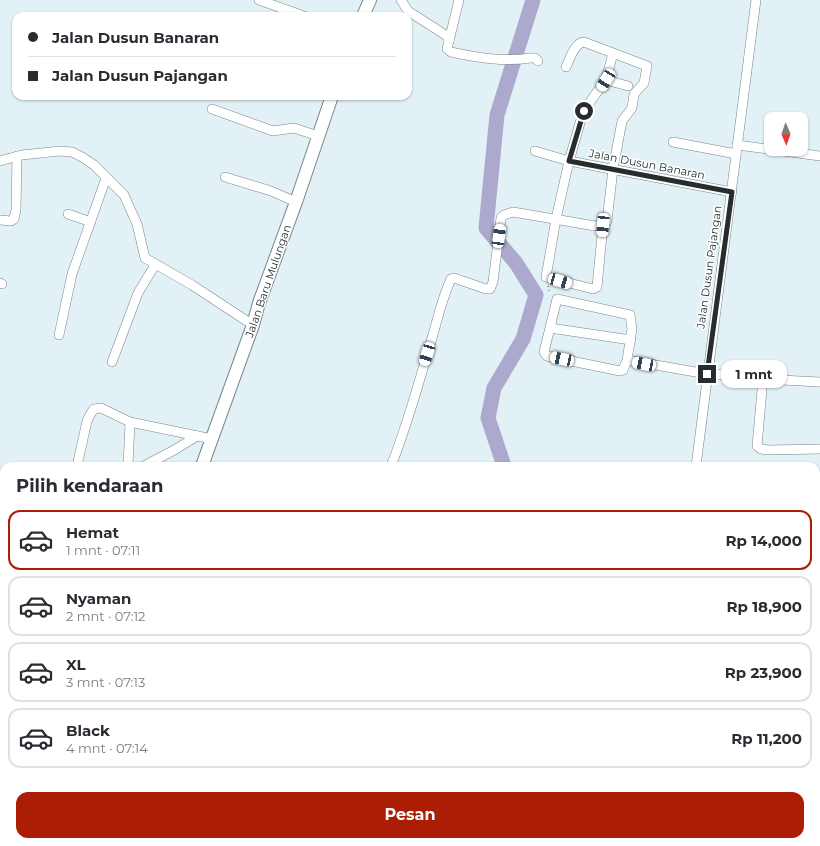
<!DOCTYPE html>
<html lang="id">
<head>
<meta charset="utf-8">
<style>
  :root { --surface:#fff; --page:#f7f7f7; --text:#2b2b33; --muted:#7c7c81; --line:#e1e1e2; --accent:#ac1d05 }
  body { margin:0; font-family:Montserrat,sans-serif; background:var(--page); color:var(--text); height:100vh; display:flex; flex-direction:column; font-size:15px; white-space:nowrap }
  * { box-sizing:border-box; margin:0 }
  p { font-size:13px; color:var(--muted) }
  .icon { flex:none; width:22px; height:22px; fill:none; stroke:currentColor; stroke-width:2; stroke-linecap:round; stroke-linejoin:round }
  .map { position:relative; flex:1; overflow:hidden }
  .drawer { position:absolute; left:0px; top:462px; width:820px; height:384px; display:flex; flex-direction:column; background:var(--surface); border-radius:12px 12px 0 0; box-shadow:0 1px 3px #0004 }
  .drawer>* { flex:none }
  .guide { position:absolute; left:12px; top:12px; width:400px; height:88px; border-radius:12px; box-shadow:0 1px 3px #0004; display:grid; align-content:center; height:88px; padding:0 16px; background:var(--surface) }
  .needle { width:26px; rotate:178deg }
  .tools { position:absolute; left:764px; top:112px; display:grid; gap:8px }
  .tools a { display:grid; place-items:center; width:44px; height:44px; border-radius:8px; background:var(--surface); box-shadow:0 1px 3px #0004; font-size:20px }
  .end { position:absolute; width:18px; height:18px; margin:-9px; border:5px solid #272c2e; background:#fff; box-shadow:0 0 0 2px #fff }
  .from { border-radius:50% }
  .bubble { position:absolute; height:28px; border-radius:12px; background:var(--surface); box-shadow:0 1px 3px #0004; font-size:13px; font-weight:700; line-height:28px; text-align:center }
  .car { position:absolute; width:12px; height:24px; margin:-12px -6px; border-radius:5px; box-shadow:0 0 3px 1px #0007; background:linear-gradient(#fff 24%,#345 0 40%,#fff 0 76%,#345 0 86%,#fff 0) }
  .guide b { display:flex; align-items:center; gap:14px; height:38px; font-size:15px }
  .guide b+b { border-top:1px solid var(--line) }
  .guide i { width:10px; height:10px; background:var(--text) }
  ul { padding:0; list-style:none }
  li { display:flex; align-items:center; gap:12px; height:60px; margin:0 8px 6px; padding:0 8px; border:2px solid var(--line); border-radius:12px }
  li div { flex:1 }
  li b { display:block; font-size:15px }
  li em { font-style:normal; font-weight:700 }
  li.active { border-color:var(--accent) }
  li>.icon { width:36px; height:36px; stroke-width:1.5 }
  h2 { padding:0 16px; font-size:18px; line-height:48px }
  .primary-button { display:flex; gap:8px; margin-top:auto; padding:8px 16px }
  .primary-button a { flex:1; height:46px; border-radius:12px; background:var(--accent); color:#fff; font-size:16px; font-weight:700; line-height:46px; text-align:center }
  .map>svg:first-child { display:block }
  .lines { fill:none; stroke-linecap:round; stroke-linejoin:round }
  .river { stroke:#aca8ce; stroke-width:15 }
  .minor-casing { stroke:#79868b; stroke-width:10 }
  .major-casing { stroke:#79868b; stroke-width:14 }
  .path { stroke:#828c90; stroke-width:1.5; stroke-dasharray:1 3; stroke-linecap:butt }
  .minor { stroke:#fff; stroke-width:9 }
  .major { stroke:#fff; stroke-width:12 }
  .route { stroke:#272c2e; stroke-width:5 }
  .labels { text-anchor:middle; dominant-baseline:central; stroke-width:3; stroke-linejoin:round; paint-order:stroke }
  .street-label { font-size:11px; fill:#272c2e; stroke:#fff }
</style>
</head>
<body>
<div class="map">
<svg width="820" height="846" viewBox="0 0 820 846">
  <rect width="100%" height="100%" fill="#e2f1f6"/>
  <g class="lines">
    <!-- river -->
    <g class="river">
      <polyline points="504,466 488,418 494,388 523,339 536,295 516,263 486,228 497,115 533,0"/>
      <polyline points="438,842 439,846"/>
    </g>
    <!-- minor casing -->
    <g class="minor-casing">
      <g id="minor">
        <polyline points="259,0 304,16"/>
        <path d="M401 0 408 11 447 36 449 41 447 49 451 52C478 58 504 62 531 58H535L538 61"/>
        <polyline points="449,41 459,0"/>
        <path d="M566 67C570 59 574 43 584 42L613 53"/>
        <polyline points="606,80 628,86"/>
        <polyline points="212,109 273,131 294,128 318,136"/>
        <polyline points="673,142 736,154"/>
        <polyline points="737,145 820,156"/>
        <polyline points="535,151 569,161 556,219 546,277 589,288 593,289 597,287 603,225"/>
        <polyline points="0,161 22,155 60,151 72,152 82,157 94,165 124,195 137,224 145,258 192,285 253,325"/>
        <polyline points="225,177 271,191 296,202"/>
        <polyline points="68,214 91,222"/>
        <polyline points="0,220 11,221 14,219 16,210 17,156"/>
        <polyline points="0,283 2,284"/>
        <polyline points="550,328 631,340"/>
        <polyline points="59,335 72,274 106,178"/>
        <polyline points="627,360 632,329 630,315 557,299 544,352 547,356 620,371 623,370 627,360 707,374 727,375 761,379 820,382"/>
        <polyline points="112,362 138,293 155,265"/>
        <polyline points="763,379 757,446 761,449 768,450 820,449"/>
        <polyline points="77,466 87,421 91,413 94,409 101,408 130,422 212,439"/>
        <polyline points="128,466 130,422"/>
        <polyline points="144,466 176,449 197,436"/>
        <path d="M391 466C408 424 419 381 432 338 438 318 442 298 451 279L454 278 486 289H490L493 282 501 218 504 215 513 212 595 226 603 225 607 221 613 169 622 121 632 108 634 94 644 83 647 66 613 53 606 80 592 99 582 116 569 161 732 192"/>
        <polyline points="696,466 756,0"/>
        <polyline points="65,846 66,842"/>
        <polyline points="295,846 296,842"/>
        <polyline points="395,846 396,842"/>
        <polyline points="652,846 652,842"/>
      </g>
    </g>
    <!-- major casing -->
    <g class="major-casing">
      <g id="major">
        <polyline points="363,16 370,0"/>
        <polyline points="202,466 253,325 259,303 296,202 332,96"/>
        <polyline points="816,490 820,489"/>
        <polyline points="0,689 4,689"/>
      </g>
    </g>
    <!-- path -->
    <polyline class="path" points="548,286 549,290 551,293"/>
    <!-- minor -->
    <use href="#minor" class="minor"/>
    <!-- major -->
    <use href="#major" class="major"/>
  </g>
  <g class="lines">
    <!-- route -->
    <polyline class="route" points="584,111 569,161 732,192 707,374"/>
  </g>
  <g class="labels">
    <!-- street labels -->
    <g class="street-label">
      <text transform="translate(647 164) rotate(11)">Jalan Dusun Banaran</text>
      <text transform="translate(709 267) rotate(-82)">Jalan Dusun Pajangan</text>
      <text transform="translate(268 281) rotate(-71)">Jalan Baru Mulungan</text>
    </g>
  </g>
</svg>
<div class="tools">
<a><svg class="needle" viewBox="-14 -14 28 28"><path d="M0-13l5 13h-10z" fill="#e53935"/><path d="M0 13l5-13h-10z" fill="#7c7c81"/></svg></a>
</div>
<i class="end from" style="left:584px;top:111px"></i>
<i class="end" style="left:707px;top:374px"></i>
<div class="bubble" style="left:721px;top:360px;width:66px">1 mnt</div>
<i class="car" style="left:606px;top:80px;rotate:212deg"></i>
<i class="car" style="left:603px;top:225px;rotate:185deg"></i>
<i class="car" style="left:499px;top:236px;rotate:8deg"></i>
<i class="car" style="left:560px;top:281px;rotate:106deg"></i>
<i class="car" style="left:427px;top:354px;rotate:197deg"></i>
<i class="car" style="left:562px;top:359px;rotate:282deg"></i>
<i class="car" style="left:644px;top:364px;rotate:281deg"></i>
<div class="guide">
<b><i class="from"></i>Jalan Dusun Banaran</b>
<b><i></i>Jalan Dusun Pajangan</b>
</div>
<section class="drawer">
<h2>Pilih kendaraan</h2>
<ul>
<li class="active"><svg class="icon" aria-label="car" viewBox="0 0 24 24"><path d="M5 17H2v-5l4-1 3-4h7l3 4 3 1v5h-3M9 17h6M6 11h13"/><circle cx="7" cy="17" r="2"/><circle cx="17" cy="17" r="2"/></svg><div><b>Hemat</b><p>1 mnt · 07:11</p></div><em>Rp 14,000</em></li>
<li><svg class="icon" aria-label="car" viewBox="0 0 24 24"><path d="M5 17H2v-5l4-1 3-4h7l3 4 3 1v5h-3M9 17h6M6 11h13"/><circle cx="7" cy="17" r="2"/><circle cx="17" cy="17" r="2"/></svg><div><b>Nyaman</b><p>2 mnt · 07:12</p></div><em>Rp 18,900</em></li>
<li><svg class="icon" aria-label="car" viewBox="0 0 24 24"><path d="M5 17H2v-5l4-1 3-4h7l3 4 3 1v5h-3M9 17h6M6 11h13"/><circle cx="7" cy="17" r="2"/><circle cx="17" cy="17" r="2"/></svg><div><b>XL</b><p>3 mnt · 07:13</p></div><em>Rp 23,900</em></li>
<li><svg class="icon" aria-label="car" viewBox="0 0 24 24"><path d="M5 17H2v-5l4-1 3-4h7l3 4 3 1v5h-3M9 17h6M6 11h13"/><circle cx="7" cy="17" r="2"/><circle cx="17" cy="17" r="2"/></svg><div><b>Black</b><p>4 mnt · 07:14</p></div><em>Rp 11,200</em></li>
</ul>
<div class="primary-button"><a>Pesan</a></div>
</section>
</div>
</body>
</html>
